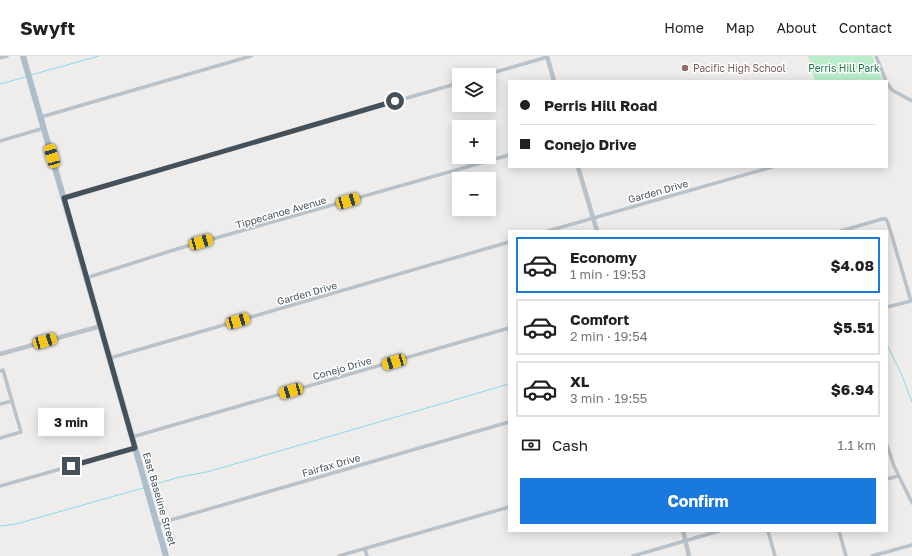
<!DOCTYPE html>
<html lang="en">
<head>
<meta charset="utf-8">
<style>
  :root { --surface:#fff; --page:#f6f6f6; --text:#202124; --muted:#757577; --line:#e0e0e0; --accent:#1979dc }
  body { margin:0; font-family:"Golos Text",sans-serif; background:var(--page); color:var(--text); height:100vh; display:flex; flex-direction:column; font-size:15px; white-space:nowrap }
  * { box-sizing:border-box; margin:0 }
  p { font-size:13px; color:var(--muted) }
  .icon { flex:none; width:22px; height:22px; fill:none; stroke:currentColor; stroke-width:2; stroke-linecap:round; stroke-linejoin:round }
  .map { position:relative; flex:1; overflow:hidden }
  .details { position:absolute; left:508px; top:174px; width:380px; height:302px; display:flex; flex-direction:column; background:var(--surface); border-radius:0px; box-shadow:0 2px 10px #0003 }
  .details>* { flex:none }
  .banner { position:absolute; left:508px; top:24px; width:380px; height:88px; border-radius:0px; box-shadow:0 2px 10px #0003; display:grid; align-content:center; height:88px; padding:0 12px; background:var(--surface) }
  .fabs { position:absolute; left:452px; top:12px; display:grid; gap:8px }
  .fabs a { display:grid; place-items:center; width:44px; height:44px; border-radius:0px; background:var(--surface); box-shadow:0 2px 10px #0003; font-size:20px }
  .end { position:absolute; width:18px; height:18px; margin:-9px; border:5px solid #45515a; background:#fff; box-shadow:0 0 0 2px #fff }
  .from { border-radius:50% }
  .bubble { position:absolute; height:28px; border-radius:0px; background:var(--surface); box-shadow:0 2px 10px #0003; font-size:13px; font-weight:700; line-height:28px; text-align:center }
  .car { position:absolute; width:12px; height:24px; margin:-12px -6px; border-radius:5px; box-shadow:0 0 3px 1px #0007; background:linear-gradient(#f5c518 24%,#345 0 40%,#f5c518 0 76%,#345 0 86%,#f5c518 0) }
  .banner b { display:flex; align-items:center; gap:14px; height:38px; font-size:15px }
  .banner b+b { border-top:1px solid var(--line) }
  .banner i { width:10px; height:10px; background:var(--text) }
  ul { padding:7px 0 0; list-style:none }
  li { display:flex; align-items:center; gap:12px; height:56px; margin:0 8px 6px; padding:0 4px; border:2px solid var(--line); border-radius:0px }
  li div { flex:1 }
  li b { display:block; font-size:15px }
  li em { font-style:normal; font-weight:700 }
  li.on { border-color:var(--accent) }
  li>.icon { width:36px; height:36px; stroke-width:1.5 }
  .pay { display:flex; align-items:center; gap:10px; height:44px; padding:0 12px; font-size:15px }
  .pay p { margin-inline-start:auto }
  .action { display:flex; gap:8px; margin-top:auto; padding:8px 12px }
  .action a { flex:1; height:46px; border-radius:0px; background:var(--accent); color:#fff; font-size:16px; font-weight:700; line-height:46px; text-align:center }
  header { display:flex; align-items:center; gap:24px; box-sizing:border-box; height:56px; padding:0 20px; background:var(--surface); border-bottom:1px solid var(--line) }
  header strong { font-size:19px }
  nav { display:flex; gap:22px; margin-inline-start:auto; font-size:14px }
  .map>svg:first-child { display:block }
  .green { fill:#baeecb }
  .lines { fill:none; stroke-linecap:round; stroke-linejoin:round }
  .stream { stroke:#87dbeb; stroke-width:1 }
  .minor { stroke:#b8c2ca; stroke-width:3.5 }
  .tertiary { stroke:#b8c2ca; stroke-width:4.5 }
  .primary { stroke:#acbecc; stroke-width:6 }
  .route { stroke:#45515a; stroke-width:5 }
  .education-dot { fill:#8d6e63; stroke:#fff; stroke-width:1.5 }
  .labels { text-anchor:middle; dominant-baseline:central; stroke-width:3; stroke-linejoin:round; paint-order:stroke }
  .education-label { font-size:10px; fill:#785e54; stroke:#fff; text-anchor:start }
  .park-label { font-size:10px; fill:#177a43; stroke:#fff }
  .street-label { font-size:10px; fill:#45515a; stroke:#fff }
</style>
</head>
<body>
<header>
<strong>Swyft</strong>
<nav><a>Home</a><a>Map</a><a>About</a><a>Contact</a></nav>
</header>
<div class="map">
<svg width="912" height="500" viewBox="0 0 912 500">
  <rect width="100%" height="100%" fill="#efecec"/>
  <!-- green -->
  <polygon class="green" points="808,0 872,0 883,25 815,25"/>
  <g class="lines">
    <!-- stream -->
    <g class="stream">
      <polyline points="31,19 99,0"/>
      <polyline points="0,28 26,21"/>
      <polyline points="887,289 901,317 912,346"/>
      <polyline points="148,430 180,421 207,416 290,392 509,328"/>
      <polyline points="0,470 16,468 143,432"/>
    </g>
    <!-- minor -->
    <g class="minor">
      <polyline points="876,0 886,25"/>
      <polyline points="0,2 7,0"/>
      <polyline points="485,19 547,1"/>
      <polyline points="887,27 892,34 912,45"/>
      <polyline points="41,61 251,0"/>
      <polyline points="0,85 44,72"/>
      <polyline points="64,141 459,27"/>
      <polyline points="548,175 772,111"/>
      <polyline points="841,175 882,163 886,163 888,167 911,245 887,251"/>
      <polyline points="86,222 177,193 509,99"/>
      <polyline points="110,302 509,186"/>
      <polyline points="0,315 3,314 21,376 0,382"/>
      <polyline points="0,348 12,345"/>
      <polyline points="132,381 509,272"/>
      <polyline points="887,389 894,410 912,447"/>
      <polyline points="887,423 898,420"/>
      <polyline points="0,430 135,392"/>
      <polyline points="157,468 509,366"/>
      <polyline points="768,475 775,500"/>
      <polyline points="839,475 846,500"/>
      <polyline points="365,493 367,500"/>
      <polyline points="339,500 509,451"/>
      <polyline points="633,500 719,475"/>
      <polyline points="872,500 912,489"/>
    </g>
    <!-- tertiary -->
    <g class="tertiary">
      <polyline points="547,0 554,25"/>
      <polyline points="578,111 597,175"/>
      <polyline points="0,298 101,270"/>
      <polyline points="683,475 689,500"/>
    </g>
    <!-- primary -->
    <polyline class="primary" points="23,0 166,500"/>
  </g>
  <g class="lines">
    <!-- route -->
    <polyline class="route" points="71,410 135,392 64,142 395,45"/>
  </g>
  <!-- markers -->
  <circle class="education-dot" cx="685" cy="12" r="4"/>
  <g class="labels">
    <!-- education labels -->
    <g class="education-label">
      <text x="693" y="12">Pacific High School</text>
    </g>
    <!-- park labels -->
    <g class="park-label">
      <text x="844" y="12">Perris Hill Park</text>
    </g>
    <!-- street labels -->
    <g class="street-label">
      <text transform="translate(658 135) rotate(-16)">Garden Drive</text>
      <text transform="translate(281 156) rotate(-16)">Tippecanoe Avenue</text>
      <text transform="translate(307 237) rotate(-16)">Garden Drive</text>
      <text transform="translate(342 312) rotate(-16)">Conejo Drive</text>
      <text transform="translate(331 409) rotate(-16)">Fairfax Drive</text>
      <text transform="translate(160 443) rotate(74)">East Baseline Street</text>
    </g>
  </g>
</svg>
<div class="fabs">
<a><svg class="icon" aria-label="layers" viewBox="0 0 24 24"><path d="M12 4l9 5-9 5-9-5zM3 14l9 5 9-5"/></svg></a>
<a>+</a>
<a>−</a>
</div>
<i class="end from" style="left:395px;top:45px"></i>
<i class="end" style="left:71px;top:410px"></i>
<div class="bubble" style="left:38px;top:352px;width:66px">3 min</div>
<i class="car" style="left:52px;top:100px;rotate:344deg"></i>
<i class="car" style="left:348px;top:145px;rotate:74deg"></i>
<i class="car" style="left:201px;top:186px;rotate:74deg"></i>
<i class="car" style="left:238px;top:265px;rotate:74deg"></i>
<i class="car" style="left:45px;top:285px;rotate:74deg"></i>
<i class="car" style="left:394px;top:306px;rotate:254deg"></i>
<i class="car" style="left:291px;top:335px;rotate:254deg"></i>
<div class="banner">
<b><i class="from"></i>Perris Hill Road</b>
<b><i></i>Conejo Drive</b>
</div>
<section class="details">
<ul>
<li class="on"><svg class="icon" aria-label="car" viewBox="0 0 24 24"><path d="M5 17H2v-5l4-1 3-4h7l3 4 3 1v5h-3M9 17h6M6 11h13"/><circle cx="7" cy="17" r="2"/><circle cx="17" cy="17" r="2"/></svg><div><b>Economy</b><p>1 min · 19:53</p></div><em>$4.08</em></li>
<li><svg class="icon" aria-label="car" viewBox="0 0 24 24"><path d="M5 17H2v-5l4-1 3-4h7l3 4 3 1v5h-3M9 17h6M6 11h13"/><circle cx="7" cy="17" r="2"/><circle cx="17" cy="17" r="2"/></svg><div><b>Comfort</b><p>2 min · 19:54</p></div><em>$5.51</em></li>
<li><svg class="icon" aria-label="car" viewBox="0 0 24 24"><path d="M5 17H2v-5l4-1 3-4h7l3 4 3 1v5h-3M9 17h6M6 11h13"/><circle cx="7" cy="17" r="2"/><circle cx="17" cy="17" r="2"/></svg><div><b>XL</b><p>3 min · 19:55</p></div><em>$6.94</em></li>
</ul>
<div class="pay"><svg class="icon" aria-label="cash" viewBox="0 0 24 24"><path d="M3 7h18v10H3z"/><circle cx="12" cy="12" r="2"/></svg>Cash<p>1.1 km</p></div>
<div class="action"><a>Confirm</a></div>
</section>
</div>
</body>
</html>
